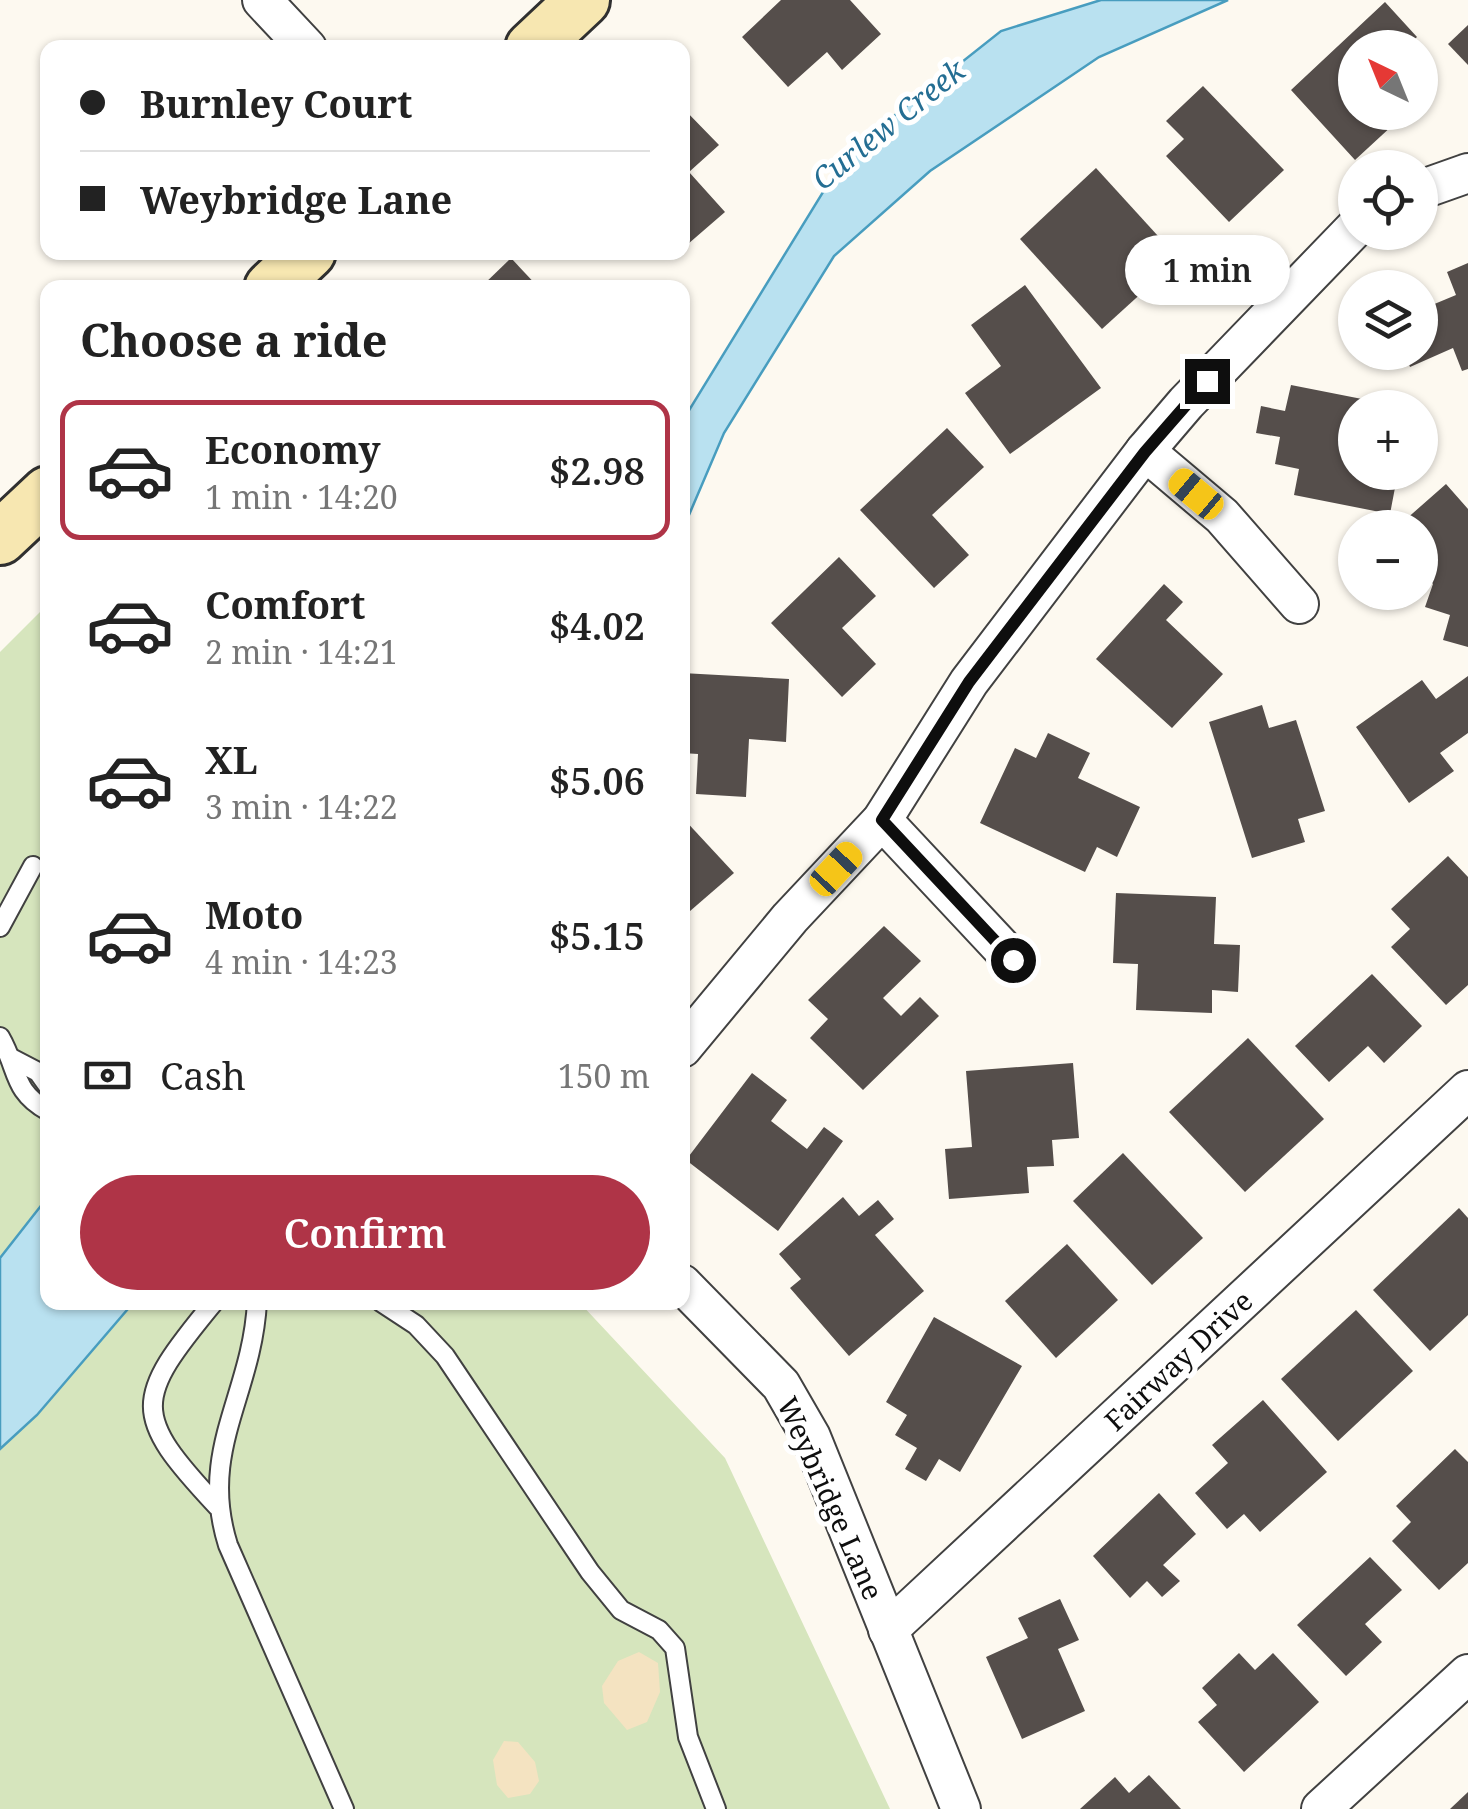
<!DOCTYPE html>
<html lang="en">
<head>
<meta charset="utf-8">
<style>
  :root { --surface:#fff; --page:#f2f2f2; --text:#222; --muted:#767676; --line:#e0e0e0; --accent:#af3447 }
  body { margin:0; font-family:"Noto Serif",serif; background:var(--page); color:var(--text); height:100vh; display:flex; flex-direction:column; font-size:38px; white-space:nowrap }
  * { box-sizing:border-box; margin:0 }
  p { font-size:32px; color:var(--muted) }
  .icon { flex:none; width:55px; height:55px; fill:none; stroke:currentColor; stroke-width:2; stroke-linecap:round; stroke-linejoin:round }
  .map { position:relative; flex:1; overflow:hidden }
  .panel { position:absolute; left:40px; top:280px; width:650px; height:1030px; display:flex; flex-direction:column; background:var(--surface); border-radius:20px; box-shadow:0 2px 8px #0004 }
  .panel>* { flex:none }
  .top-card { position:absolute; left:40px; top:40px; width:650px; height:220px; border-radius:20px; box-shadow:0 2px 8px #0004; display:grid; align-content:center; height:220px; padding:0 40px; background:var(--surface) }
  .needle { width:65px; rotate:317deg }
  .fabs { position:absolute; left:1338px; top:30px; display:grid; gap:20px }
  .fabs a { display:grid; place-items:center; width:100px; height:100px; border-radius:50%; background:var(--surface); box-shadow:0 2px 8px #0004; font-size:50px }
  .end { position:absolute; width:45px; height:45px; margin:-22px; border:12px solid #0e0e0e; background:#fff; box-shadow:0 0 0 5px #fff }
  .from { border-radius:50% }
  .bubble { position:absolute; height:70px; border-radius:35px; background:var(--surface); box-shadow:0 2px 8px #0004; font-size:32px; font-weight:600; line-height:70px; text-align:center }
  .car { position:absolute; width:30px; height:60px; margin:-30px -15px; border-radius:12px; box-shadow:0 0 8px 2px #0007; background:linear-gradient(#f5c518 24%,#345 0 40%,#f5c518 0 76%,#345 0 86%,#f5c518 0) }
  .top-card b { display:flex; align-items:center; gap:35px; height:95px; font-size:38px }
  .top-card b+b { border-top:2px solid var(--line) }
  .top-card i { width:25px; height:25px; background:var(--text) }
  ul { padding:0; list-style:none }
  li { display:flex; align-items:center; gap:30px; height:140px; margin:0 20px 15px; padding:0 20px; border:5px solid transparent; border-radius:20px }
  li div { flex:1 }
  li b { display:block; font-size:38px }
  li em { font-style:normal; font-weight:600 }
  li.current { border-color:var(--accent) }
  li>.icon { width:90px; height:90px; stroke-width:1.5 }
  h2 { padding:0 40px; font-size:45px; line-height:120px }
  .pay { display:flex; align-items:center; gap:25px; height:110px; padding:0 40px; font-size:38px }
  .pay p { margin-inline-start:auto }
  .primary-button { display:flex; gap:20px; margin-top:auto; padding:20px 40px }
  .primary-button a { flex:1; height:115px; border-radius:60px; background:var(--accent); color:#fff; font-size:40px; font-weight:600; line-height:115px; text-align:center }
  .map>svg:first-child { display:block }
  .green { fill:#d6e5bd }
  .sand { fill:#f4e3c1 }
  .water { fill:#b9e1f0; stroke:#489dbf; stroke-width:2.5 }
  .building { fill:#554e4b }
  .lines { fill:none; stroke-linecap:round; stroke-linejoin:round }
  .service-casing { stroke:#414141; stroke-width:22 }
  .minor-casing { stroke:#414141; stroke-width:42 }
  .secondary-casing { stroke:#303030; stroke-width:58 }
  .service { stroke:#fff; stroke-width:18 }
  .minor { stroke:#fff; stroke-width:38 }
  .secondary { stroke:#f7e7b1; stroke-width:52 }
  .route { stroke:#0e0e0e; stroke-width:12 }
  .labels { text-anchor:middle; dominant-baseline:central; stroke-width:10; stroke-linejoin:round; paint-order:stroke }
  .street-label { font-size:28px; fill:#0e0e0e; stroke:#fff }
  .water-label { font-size:30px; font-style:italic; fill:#246e93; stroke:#fff }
</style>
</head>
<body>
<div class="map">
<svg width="1468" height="1809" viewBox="0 0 1468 1809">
  <rect width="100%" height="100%" fill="#fdf9f0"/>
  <!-- green -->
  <polygon class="green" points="47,605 48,1302 580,1303 725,1458 890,1809 0,1809 0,652"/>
  <!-- sand -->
  <g class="sand">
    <polygon points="639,1652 658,1663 660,1692 647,1722 627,1730 604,1703 602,1686 618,1661"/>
    <polygon points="504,1741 518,1742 535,1762 539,1781 530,1794 508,1798 497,1785 493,1760"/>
  </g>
  <!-- water -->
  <g class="water">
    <polygon points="1101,0 1228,0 1099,57 930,171 834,256 724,433 683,529 683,420 847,153 1001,31"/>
    <polygon points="47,1198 48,1302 133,1303 37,1415 0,1449 0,1258"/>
  </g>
  <!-- building -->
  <g class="building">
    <polygon points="781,0 850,0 881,34 842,70 827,52 788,87 742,37"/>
    <polygon points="1385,2 1417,37 1405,48 1355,48 1355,112 1407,112 1355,160 1291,90"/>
    <polygon points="1468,25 1468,65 1448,44"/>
    <polygon points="1203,86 1284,170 1229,222 1166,156 1184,139 1166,121"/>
    <polygon points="682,107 719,145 689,172 725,212 688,244 682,239"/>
    <polygon points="1096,168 1179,259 1102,329 1020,239"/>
    <polygon points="511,258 539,288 480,288"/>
    <polygon points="1468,263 1468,369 1462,371 1453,348 1410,367 1404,352 1420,352 1420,310 1456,295 1447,272"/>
    <polygon points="1025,285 1101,388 1010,454 965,393 1001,366 971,325"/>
    <polygon points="1291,385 1362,399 1361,408 1355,408 1355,472 1398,472 1390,514 1294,495 1299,469 1275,464 1280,437 1256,433 1261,406 1285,411"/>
    <polygon points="947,428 984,467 932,515 969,555 934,588 860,510"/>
    <polygon points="1446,484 1468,509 1468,647 1443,640 1450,615 1425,607 1433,584 1420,570 1420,528 1396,528"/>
    <polygon points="839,557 876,596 842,628 876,664 842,697 771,623"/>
    <polygon points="1164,584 1183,602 1166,620 1223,674 1172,728 1096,659"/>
    <polygon points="682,673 789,679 786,742 749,739 746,797 696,794 698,754 682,753"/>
    <polygon points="1468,676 1468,733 1440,753 1454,771 1409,803 1356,727 1422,680 1436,699"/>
    <polygon points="1262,705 1269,728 1296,720 1325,811 1298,819 1305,842 1252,858 1209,722"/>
    <polygon points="1048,733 1090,753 1078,778 1140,807 1117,857 1097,847 1085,872 980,823 1015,748 1036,758"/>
    <polygon points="682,817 734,873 682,918"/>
    <polygon points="1448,856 1468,877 1468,985 1446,1005 1391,947 1410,929 1391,909"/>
    <polygon points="1116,893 1216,897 1214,944 1240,945 1238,992 1212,990 1212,1013 1136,1010 1138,964 1113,963"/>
    <polygon points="884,926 921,961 883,998 901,1016 920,997 939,1016 863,1090 810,1038 828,1019 808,1000"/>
    <polygon points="1372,974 1422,1026 1384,1063 1368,1046 1329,1082 1295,1046"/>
    <polygon points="1248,1038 1324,1119 1245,1192 1169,1112"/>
    <polygon points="1073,1063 1079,1138 1052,1140 1054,1166 1027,1167 1029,1193 949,1199 945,1149 972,1147 966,1071"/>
    <polygon points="752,1073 787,1100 771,1121 807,1149 824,1127 843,1141 778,1231 686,1160"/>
    <polygon points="1123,1153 1203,1238 1152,1285 1073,1201"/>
    <polygon points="843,1197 859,1216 878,1200 894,1219 875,1235 924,1291 849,1356 790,1288 801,1279 779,1254"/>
    <polygon points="1459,1208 1468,1218 1468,1315 1430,1351 1373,1290"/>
    <polygon points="1067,1244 1118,1300 1056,1358 1005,1301"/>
    <polygon points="1356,1310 1413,1371 1338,1441 1281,1379"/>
    <polygon points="934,1317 1022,1366 960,1472 939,1459 926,1481 905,1469 917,1448 895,1435 907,1415 886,1402"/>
    <polygon points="1263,1400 1327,1472 1260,1532 1244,1514 1227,1529 1195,1493 1228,1463 1212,1445"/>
    <polygon points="1455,1449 1468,1462 1468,1563 1439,1590 1392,1541 1411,1522 1396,1506"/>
    <polygon points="1159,1493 1196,1534 1163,1565 1180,1581 1162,1597 1147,1581 1130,1598 1093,1556"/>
    <polygon points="1370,1557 1402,1590 1365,1624 1382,1642 1346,1676 1297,1625"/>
    <polygon points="1060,1599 1079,1640 1058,1649 1085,1711 1022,1739 986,1657 1028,1638 1018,1618"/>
    <polygon points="1239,1653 1255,1670 1273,1653 1319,1702 1244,1772 1198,1722 1217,1705 1202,1688"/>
    <polygon points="1149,1775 1181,1809 1080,1809 1115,1777 1129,1793"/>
    <polygon points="1468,1792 1468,1809 1450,1809"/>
  </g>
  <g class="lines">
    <!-- service casing -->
    <g class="service-casing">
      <g id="service">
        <polyline points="0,927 33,866"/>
        <path d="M0 1037C19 1070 12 1091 48 1111"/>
        <polyline points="13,1059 38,1072 48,1086"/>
        <path d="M214 1302C133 1400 131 1414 217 1506"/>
        <path d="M257 1302C252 1396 198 1450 228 1545L344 1809"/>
        <polyline points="381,1302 416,1325 445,1356 590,1572 621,1610 659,1630 675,1648 688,1737 716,1809"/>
      </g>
    </g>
    <!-- minor casing -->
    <g class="minor-casing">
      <g id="minor">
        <polyline points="262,0 307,48"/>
        <polyline points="1420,190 1468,173"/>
        <polyline points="1145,451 1222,516 1299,604"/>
        <polyline points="882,820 1013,960"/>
        <polyline points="682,1048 790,918 882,820 969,682 1145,451 1186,403 1355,228"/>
        <polyline points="682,1284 781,1385 811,1437 961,1809"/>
        <polyline points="888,1630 1468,1090"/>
        <polyline points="1321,1809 1468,1674"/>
      </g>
    </g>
    <!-- secondary casing -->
    <g class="secondary-casing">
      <g id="secondary">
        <polyline points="532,48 583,0"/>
        <polyline points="271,288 309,252"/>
        <polyline points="0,538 48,493"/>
      </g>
    </g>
    <!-- service -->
    <use href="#service" class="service"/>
    <!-- minor -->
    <use href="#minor" class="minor"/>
    <!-- secondary -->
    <use href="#secondary" class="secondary"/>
  </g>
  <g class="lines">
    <!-- route -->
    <polyline class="route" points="1013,960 882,820 969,682 1145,452 1207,381"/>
  </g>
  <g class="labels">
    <!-- street labels -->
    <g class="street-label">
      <text transform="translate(1178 1360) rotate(-43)">Fairway Drive</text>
      <text transform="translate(831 1498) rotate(66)">Weybridge Lane</text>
    </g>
    <!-- water labels -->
    <g class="water-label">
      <text transform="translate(888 124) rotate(-39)">Curlew Creek</text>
    </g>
  </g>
</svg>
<div class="fabs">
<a><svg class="needle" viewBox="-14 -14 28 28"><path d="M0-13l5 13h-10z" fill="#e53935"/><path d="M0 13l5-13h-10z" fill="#767676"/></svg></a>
<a><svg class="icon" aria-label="locate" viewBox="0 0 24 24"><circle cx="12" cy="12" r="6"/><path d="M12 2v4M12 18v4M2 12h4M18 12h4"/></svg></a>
<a><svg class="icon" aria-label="layers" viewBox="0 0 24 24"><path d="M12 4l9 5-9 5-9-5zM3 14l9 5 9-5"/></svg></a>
<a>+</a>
<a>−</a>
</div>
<i class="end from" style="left:1013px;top:960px"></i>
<i class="end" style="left:1207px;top:381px"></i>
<div class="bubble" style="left:1125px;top:235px;width:165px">1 min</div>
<i class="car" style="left:1196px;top:494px;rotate:310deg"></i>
<i class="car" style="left:836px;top:869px;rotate:43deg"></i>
<div class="top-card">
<b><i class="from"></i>Burnley Court</b>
<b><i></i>Weybridge Lane</b>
</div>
<section class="panel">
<h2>Choose a ride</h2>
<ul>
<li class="current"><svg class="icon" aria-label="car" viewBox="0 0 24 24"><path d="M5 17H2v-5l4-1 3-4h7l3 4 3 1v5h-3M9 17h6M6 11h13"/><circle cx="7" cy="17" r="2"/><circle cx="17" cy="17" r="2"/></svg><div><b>Economy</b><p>1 min · 14:20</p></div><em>$2.98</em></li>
<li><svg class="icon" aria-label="car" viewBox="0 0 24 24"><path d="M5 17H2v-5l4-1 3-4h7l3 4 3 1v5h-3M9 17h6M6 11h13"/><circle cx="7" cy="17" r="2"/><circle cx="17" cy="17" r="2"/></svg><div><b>Comfort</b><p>2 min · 14:21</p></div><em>$4.02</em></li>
<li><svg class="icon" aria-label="car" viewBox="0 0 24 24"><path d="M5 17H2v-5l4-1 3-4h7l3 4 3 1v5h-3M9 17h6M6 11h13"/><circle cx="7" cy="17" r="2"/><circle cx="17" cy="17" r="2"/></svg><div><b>XL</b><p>3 min · 14:22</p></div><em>$5.06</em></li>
<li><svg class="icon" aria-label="car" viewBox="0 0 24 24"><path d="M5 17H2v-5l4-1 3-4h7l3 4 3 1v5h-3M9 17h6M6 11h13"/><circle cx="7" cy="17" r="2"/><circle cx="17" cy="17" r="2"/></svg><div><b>Moto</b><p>4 min · 14:23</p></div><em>$5.15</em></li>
</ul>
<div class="pay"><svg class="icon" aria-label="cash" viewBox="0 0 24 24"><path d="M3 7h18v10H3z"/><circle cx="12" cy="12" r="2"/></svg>Cash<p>150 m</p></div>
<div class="primary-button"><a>Confirm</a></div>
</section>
</div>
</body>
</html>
